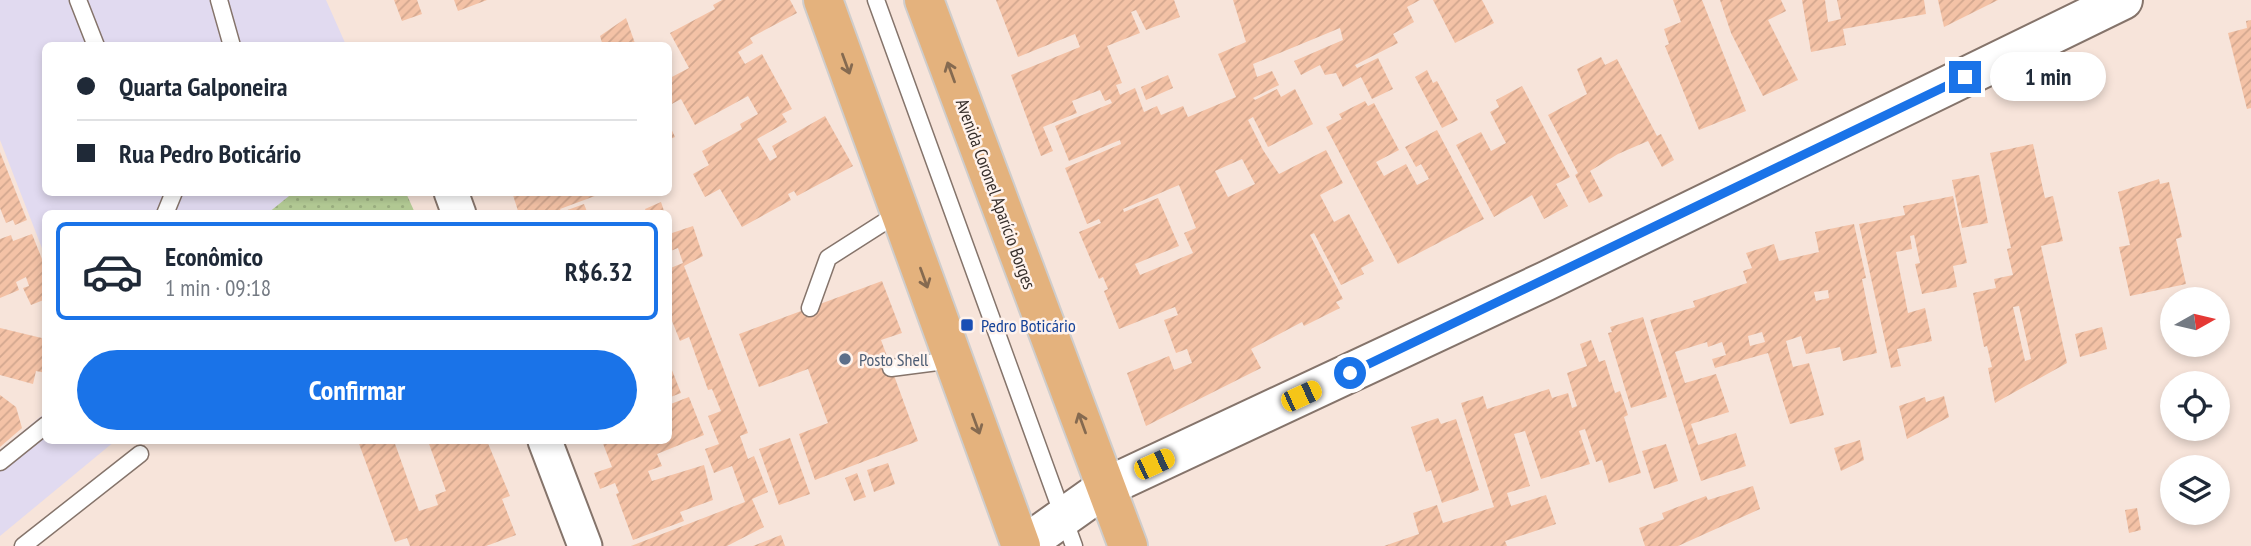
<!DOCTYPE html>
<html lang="pt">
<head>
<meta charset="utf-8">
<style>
  :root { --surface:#fff; --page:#f6f6f7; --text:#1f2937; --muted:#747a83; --line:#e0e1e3; --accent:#1a73e8 }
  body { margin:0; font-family:"PT Sans Narrow",sans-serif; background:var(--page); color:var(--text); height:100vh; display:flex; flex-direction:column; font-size:26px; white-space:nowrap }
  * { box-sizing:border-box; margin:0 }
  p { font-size:23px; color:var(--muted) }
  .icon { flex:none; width:38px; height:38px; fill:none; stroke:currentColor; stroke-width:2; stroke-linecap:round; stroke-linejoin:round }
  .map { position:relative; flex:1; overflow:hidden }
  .side { position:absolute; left:42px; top:210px; width:630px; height:234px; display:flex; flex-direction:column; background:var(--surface); border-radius:10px; box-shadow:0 4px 10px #0003 }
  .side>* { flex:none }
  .guide { position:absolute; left:42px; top:42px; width:630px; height:154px; border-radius:10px; box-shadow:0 4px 10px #0003; display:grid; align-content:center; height:154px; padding:0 35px; background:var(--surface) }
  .needle { width:46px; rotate:82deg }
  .tools { position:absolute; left:2160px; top:287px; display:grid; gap:14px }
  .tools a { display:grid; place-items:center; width:70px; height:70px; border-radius:50%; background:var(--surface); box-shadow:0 4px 10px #0003; font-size:35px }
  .end { position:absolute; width:32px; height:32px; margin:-16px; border:9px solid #1a73e8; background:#fff; box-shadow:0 0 0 4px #fff }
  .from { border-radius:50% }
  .bubble { position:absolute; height:49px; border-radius:24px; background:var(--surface); box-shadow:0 4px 10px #0003; font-size:23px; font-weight:800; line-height:49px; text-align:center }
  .car { position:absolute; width:21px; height:42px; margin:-21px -10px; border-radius:9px; box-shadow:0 0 5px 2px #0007; background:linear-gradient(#f5c518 24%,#345 0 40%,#f5c518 0 76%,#345 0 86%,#f5c518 0) }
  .guide b { display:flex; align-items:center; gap:24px; height:66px; font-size:26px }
  .guide b+b { border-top:2px solid var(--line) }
  .guide i { width:18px; height:18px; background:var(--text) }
  ul { padding:12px 0 0; list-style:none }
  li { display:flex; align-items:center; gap:21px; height:98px; margin:0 14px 10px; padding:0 21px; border:4px solid transparent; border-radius:10px }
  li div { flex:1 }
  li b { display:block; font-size:26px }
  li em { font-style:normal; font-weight:800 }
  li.on { border-color:var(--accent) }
  li>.icon { width:63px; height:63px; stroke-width:1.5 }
  .action { display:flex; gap:14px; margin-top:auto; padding:14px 35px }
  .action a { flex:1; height:80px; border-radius:42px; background:var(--accent); color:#fff; font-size:28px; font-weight:800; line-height:80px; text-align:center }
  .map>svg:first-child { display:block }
  .industrial { fill:#e1daf0 }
  .park { fill:url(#park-dots) }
  .building { fill:url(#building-hatch); fill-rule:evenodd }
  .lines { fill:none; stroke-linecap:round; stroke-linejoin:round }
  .service-casing { stroke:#85746b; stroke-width:19 }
  .minor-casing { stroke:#85746b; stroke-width:37 }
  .tertiary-casing { stroke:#85746b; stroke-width:42 }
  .primary-casing { stroke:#cfcdcc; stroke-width:42 }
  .service { stroke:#fff; stroke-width:16 }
  .minor { stroke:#fff; stroke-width:33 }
  .tertiary { stroke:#fff; stroke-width:38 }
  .primary { stroke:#e4b27d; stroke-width:38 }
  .oneway { stroke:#856a50 }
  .route { stroke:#1a73e8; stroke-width:9 }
  .transit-dot { fill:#1a4fb4; stroke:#fff3ed; stroke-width:2.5 }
  .service-dot { fill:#5c6f8a; stroke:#fff3ed; stroke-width:2.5 }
  .labels { text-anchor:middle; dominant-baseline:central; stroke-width:5; stroke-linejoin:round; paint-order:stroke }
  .street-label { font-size:18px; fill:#372f2b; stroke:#fff3ed }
  .transit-label { font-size:18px; fill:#164399; stroke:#fff3ed; text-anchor:start }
  .service-label { font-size:18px; fill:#4e5e75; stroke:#fff3ed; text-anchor:start }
</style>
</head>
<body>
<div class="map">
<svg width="2251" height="546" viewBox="0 0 2251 546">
  <defs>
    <pattern id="park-dots" width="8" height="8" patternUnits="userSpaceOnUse" patternTransform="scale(1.75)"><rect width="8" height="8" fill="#b6ce97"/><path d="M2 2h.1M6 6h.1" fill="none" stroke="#9db182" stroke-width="1.8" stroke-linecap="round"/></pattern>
    <pattern id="building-hatch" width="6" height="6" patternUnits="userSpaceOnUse" patternTransform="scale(1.75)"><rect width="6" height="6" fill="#f4c2a6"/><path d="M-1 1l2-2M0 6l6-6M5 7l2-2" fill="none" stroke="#d2a78f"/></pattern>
  </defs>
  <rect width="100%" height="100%" fill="#f7e4da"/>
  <!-- industrial -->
  <g class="industrial">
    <polygon points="0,0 326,0 346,45 46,46 46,192 294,193 268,213 46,214 45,256 0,140"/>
    <polygon points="45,413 46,441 115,441 0,536 0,450"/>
  </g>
  <!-- park -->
  <polygon class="park" points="294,192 406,193 415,213 268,213"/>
  <!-- building -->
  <g class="building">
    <polygon points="394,0 417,0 422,14 402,21"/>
    <polygon points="454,0 487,0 458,11"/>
    <polygon points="722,0 790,0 797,13 750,38 753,43 738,52 745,64 762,54 792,109 782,114 787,122 757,139 770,161 777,157 772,146 825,116 853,166 797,196 794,191 788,194 791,200 742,227 720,189 705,197 693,174 709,165 702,151 742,129 740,124 758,114 748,96 695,125 681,99 668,106 668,79 689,68 670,33 715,9 713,5"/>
    <path d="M996 0H1174L1180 17 1146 30 1136 10 1131 12 1140 33 1107 46 1122 83 1116 85 1120 95 1135 88 1144 112 1157 106 1161 115 1183 106 1188 117 1236 97 1218 54 1246 42 1233 0H1420L1407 7 1414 22 1393 34 1398 43 1355 65 1357 68 1378 58 1393 89 1372 99 1361 77 1343 87 1336 73 1325 75 1320 65 1301 75 1294 61 1343 40 1340 28 1253 64 1257 77 1272 71 1279 85 1253 98 1255 100 1277 89 1281 97 1295 89 1313 124 1268 147 1253 117 1248 120 1263 150 1279 174 1326 150 1343 183 1320 195 1334 222 1349 214 1374 261 1361 268 1364 274 1341 285 1314 233 1310 235 1343 299 1336 302 1340 308 1304 326 1302 322 1251 349 1261 368 1146 426 1127 373 1169 356 1174 370 1192 363 1187 349 1176 353 1164 320 1178 315 1175 307 1119 329 1104 291 1108 289 1103 277 1099 279 1079 232 1101 223 1099 219 1087 224 1065 168 1121 144 1120 140 1069 161 1055 126 1112 103 1110 99 1105 101 1100 90 1072 101 1077 113 1043 127 1053 151 1041 156 1011 75 1080 47 1075 34 1018 57ZM1242 159 1255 184 1228 197 1215 171ZM1179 185 1196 228 1184 233 1193 253 1140 275 1135 264 1179 246 1158 198 1124 212 1123 209Z"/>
    <polygon points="1433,0 1482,0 1494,23 1455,43"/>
    <polygon points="1673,0 1702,0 1746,111 1699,130 1665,46 1669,44 1664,29 1681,22"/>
    <polygon points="1720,0 1781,0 1786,11 1768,20 1798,80 1763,96 1731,33"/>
    <polygon points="1802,0 1825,0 1828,22 1841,19 1837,0 1924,0 1926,14 1843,29 1846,45 1811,52"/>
    <polygon points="1938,0 1998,0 1944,27"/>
    <polygon points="626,18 636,46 603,46 600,36"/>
    <polygon points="2251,20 2251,108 2247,109 2228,33 2247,28 2246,21"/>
    <polygon points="1601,57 1605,65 1617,59 1657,136 1661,134 1674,160 1662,167 1648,141 1618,154 1590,171 1603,196 1589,203 1575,175 1578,173 1548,115 1587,94 1577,69"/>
    <polygon points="1427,70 1433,83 1437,81 1458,120 1442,128 1415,77"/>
    <polygon points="1168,75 1173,88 1146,100 1141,87"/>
    <polygon points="1522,86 1570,177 1556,184 1568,206 1544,219 1532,195 1494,217 1456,145 1481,132 1491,151 1506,143 1490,112 1499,107 1496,100"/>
    <polygon points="1365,101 1368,106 1374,103 1399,150 1376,162 1384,176 1406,164 1417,185 1429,179 1421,164 1416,167 1405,147 1437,130 1484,219 1398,264 1326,127 1342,119 1339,114"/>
    <polygon points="668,122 675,137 668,140"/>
    <path d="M2033 144 2045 198 2053 196 2063 241 2041 246 2067 363 1995 403 1988 368 1992 367 1987 346 1984 347 1973 293 1996 288 1994 279 2013 275 2007 249 2011 248 1990 153ZM2019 306 2031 359 2025 361 2013 307Z"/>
    <polygon points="0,152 27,220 15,225 13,220 6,223 0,208"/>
    <polygon points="1979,175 1988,223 1962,228 1952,180"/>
    <polygon points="2159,179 2160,184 2169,182 2182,237 2176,239 2186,284 2130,296 2119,247 2130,245 2118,192"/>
    <polygon points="512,192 603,192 603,193 560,209 562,212 584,204 588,214 519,214"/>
    <polygon points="1953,196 1967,263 1953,266 1957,287 1922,294 1915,264 1920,263 1914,235 1910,236 1912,249 1896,252 1908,313 1925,308 1932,341 1897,349 1901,366 1891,368 1859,224 1905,215 1903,206"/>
    <polygon points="661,202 665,214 647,214 645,209"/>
    <polygon points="668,224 672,233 693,226 703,256 684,266 748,433 740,436 748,459 754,456 768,492 752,499 764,527 727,546 631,546 745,502 732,466 714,473 705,449 719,444 708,416 721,411 712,389 708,390 689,337 680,341 668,311 668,269 683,263 678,248 668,252"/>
    <path d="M1854 224 1866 278 1862 279 1877 353 1843 361 1840 347 1806 354 1801 336 1786 341 1793 367 1809 363 1824 415 1790 424 1768 353 1715 368 1712 359 1726 355 1722 342 1708 347 1707 342 1675 352 1685 383 1716 374 1729 412 1691 424 1698 445 1736 433 1746 466 1701 481 1650 320 1695 307 1693 301 1747 283 1743 271 1752 268 1746 253 1774 244 1779 261 1819 252 1815 232ZM1828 290 1829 298 1816 301 1814 292ZM1762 332 1765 342 1750 346 1748 336Z"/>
    <polygon points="32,234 46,269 46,299 31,305 23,288 29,286 26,277 16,282 19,290 0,298 0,239 11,235 13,241"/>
    <polygon points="882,281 902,333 881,340 918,441 815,480 799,434 828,423 808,369 759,387 739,334"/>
    <polygon points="1643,317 1667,397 1631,408 1608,333 1612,332 1610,327"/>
    <polygon points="2102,327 2107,349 2080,357 2075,334"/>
    <polygon points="0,328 46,339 46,373 36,371 33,384 0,375"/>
    <polygon points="1591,340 1599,362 1605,360 1615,393 1620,391 1628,415 1624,417 1641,473 1609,483 1602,460 1596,462 1585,429 1579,431 1590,464 1541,479 1525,431 1514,434 1530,486 1507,493 1511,506 1546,495 1556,524 1505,541 1507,546 1384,546 1419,534 1413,513 1437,505 1443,523 1494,507 1461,403 1483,396 1487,409 1549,389 1552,398 1568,393 1572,408 1577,406 1567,373 1587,366 1580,344"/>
    <polygon points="668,360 681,393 668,398"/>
    <polygon points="0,395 16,407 22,428 0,447"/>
    <polygon points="1944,396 1949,417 1907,439 1899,406 1925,397 1926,402"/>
    <polygon points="689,397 704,435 657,454 662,466 648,471 652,481 704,465 713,500 680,512 684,521 633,540 616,494 619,493 615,483 600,489 594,473 612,467 602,441 668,441 668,405"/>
    <polygon points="1438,418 1441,424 1456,419 1479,490 1442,503 1431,470 1426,472 1411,427"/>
    <polygon points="790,438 810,494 779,505 759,449"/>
    <polygon points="1860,440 1864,460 1841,471 1834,448"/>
    <polygon points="358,441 394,441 419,511 438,505 435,495 446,491 428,441 487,441 510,496 502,499 516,535 486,546 410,546 407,538 395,542"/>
    <polygon points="1666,444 1678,481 1654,489 1642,451"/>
    <polygon points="888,463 895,484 874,492 867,470"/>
    <polygon points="857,473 866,497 854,501 845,478"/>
    <polygon points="1753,486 1760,509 1678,546 1645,546 1639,528 1664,519 1662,513 1706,496 1708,500"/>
    <polygon points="2137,508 2141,530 2129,533 2125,510"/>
    <polygon points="781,535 785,546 753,546"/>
  </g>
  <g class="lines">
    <!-- service casing -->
    <g class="service-casing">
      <g id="service">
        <polyline points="78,0 96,46"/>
        <polyline points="219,0 232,46"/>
        <polyline points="876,0 1074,546"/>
        <polyline points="165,214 174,192"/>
        <polyline points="810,308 828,258 900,212"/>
        <polyline points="891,368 953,360"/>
        <polyline points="0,462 46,425"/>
        <polyline points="23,546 140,454"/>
      </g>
    </g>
    <!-- minor casing -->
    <g class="minor-casing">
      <g id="minor">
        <polyline points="451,192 459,214"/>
        <polyline points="545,441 585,546"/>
      </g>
    </g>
    <!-- tertiary casing -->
    <g class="tertiary-casing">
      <polyline id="tertiary" points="1023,546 1106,487 1546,281 2123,0"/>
    </g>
    <!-- primary casing -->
    <g class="primary-casing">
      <g id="primary">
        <polyline points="823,0 1021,546"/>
        <polyline points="924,0 1128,546"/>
      </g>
    </g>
    <!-- service -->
    <use href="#service" class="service"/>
    <!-- minor -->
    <use href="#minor" class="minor"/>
    <!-- tertiary -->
    <use href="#tertiary" class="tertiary"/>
    <!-- primary -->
    <use href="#primary" class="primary"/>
  </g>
  <!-- one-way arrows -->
  <defs><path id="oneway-shaft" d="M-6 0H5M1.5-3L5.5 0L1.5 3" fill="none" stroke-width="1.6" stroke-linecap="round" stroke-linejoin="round" transform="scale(1.75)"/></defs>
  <g class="oneway">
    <use href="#oneway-shaft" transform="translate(846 64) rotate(70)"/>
    <use href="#oneway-shaft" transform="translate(951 72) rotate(-110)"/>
    <use href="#oneway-shaft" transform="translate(924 278) rotate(70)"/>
    <use href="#oneway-shaft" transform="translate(1082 423) rotate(-110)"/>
    <use href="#oneway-shaft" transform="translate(976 424) rotate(70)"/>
  </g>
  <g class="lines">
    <!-- route -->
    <polyline class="route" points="1350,373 1965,77"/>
  </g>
  <!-- markers -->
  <rect class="transit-dot" x="960" y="318" width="14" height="14" rx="3.5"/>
  <circle class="service-dot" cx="845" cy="359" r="7"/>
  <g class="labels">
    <!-- street labels -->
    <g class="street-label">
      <text transform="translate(996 194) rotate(70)">Avenida Coronel Aparício Borges</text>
    </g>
    <!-- transit labels -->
    <g class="transit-label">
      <text x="981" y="325">Pedro Boticário</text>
    </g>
    <!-- service labels -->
    <g class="service-label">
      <text x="859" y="359">Posto Shell</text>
    </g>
  </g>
</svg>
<div class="tools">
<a><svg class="needle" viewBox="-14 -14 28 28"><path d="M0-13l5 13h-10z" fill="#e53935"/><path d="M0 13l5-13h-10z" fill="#747a83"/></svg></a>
<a><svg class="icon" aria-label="locate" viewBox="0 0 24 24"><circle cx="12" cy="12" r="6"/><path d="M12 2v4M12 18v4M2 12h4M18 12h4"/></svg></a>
<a><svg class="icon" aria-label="layers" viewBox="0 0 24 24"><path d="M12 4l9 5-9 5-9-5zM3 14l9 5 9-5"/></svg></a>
</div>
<i class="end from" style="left:1350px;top:373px"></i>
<i class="end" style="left:1965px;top:77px"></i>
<div class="bubble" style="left:1990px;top:52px;width:116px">1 min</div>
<i class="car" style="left:1301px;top:396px;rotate:65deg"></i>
<i class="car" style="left:1154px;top:464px;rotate:65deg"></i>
<div class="guide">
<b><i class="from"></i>Quarta Galponeira</b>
<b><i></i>Rua Pedro Boticário</b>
</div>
<section class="side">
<ul>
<li class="on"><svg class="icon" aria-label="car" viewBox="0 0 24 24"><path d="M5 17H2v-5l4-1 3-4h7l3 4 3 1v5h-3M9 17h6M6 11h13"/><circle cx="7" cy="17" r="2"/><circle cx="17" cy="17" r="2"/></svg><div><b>Econômico</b><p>1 min · 09:18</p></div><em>R$6.32</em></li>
</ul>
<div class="action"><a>Confirmar</a></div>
</section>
</div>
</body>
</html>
